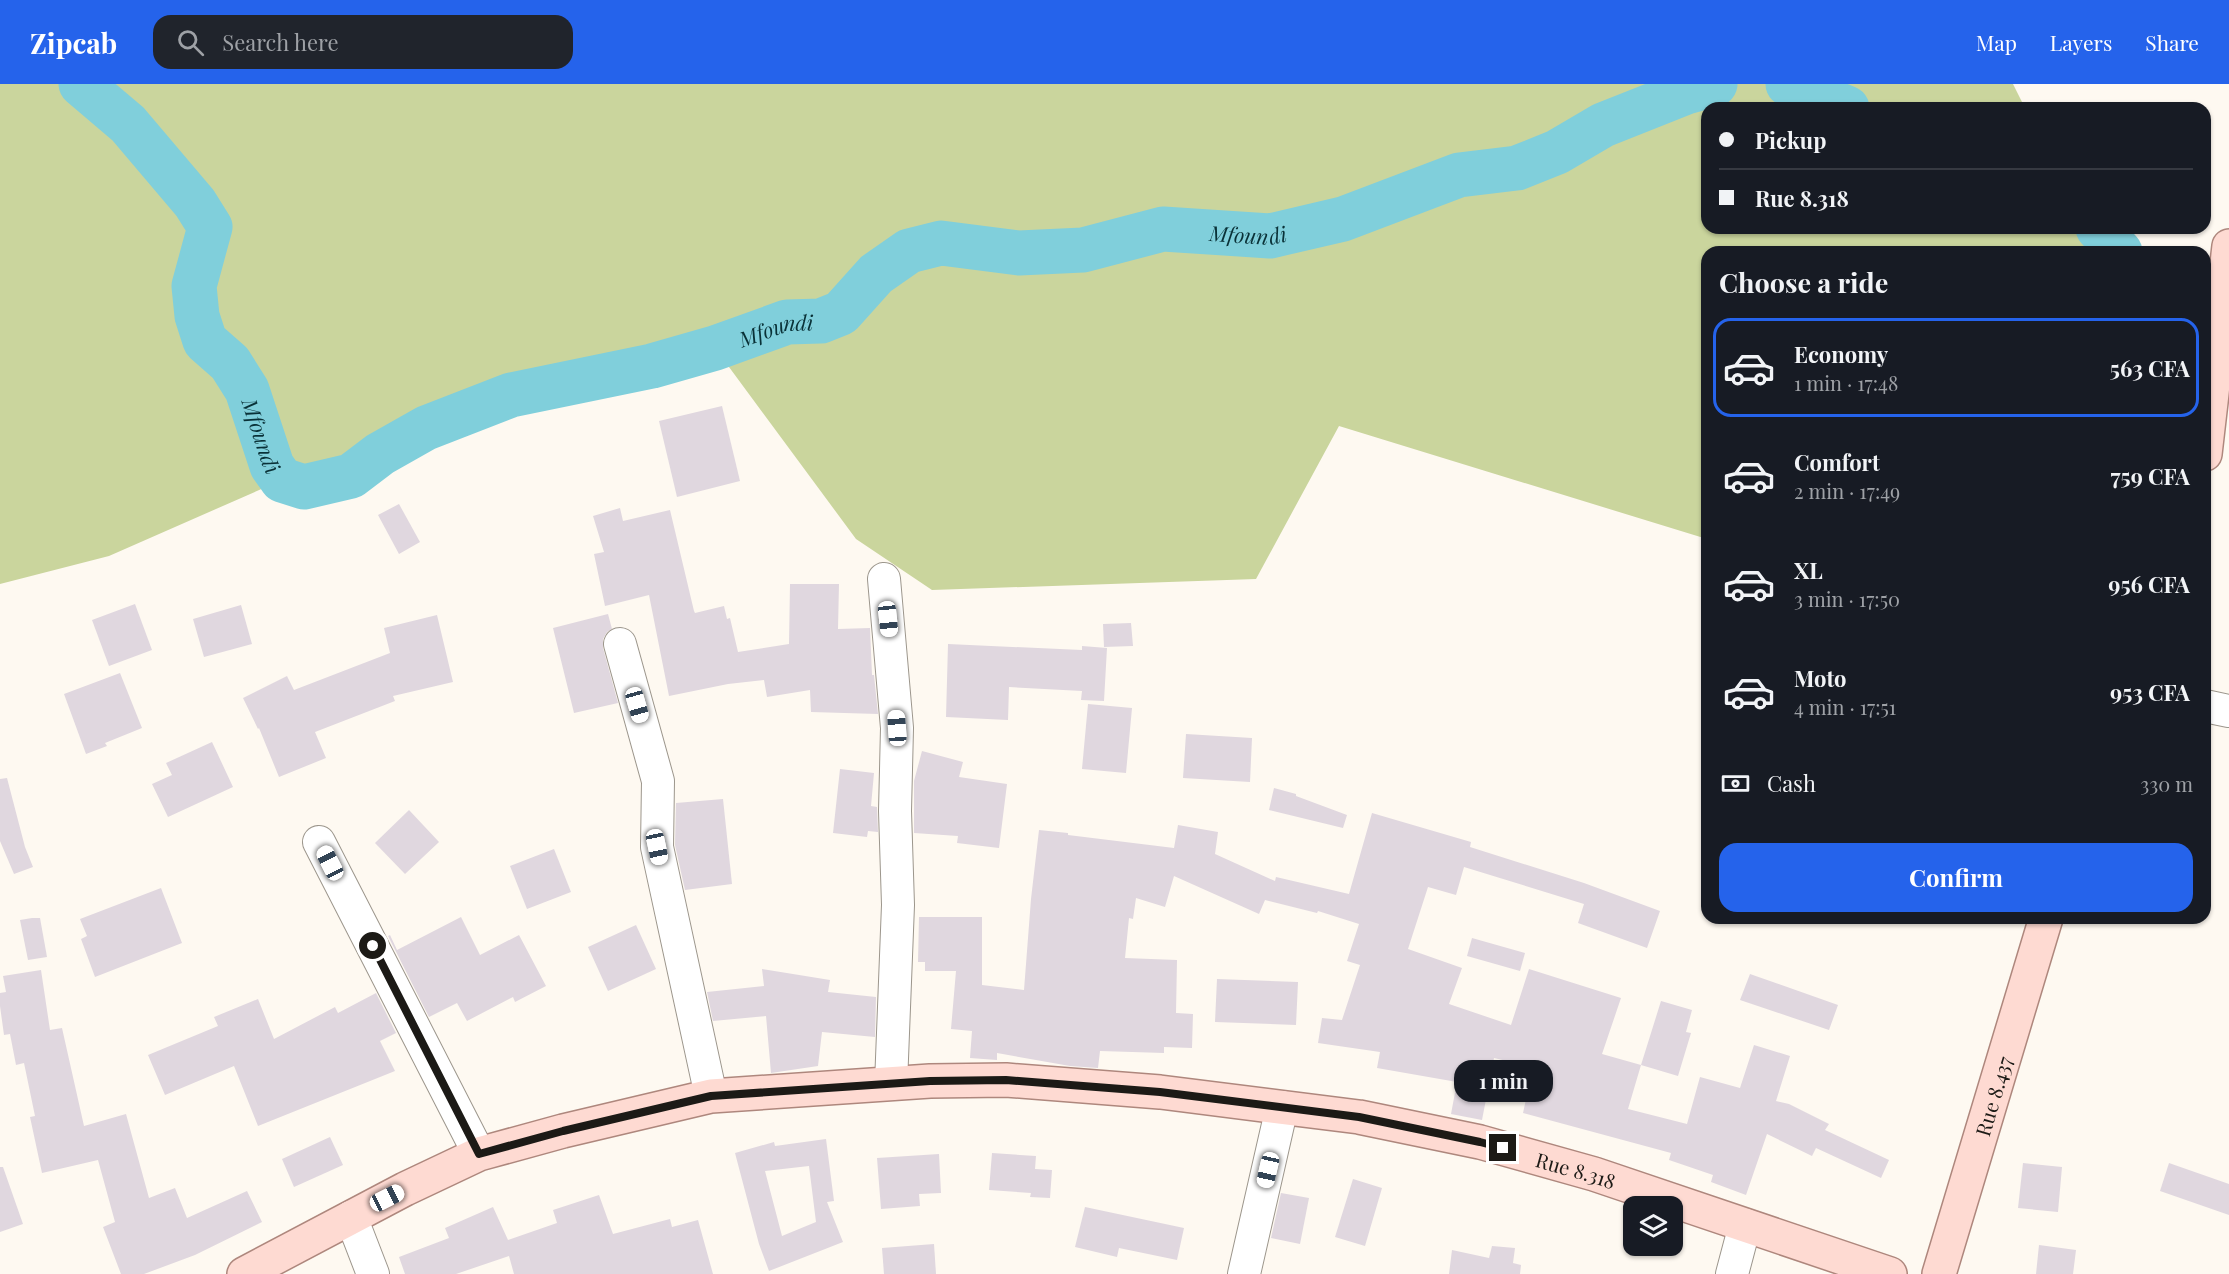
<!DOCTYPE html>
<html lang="en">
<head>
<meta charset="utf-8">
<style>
  :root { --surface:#171b24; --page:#20242c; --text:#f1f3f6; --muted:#9ea1a6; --line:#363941; --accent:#2563eb }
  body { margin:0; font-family:"Playfair Display",serif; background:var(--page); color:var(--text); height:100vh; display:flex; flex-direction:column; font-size:22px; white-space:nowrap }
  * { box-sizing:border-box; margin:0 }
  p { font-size:20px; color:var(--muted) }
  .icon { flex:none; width:33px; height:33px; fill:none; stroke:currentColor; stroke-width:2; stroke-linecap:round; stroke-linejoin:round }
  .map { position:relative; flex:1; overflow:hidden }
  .panel { position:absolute; left:1701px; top:162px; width:510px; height:678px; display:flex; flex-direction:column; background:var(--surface); border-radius:18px; box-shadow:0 2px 4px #0004 }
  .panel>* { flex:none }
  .banner { position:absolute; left:1701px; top:18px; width:510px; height:132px; border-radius:18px; box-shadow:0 2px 4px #0004; display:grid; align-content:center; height:132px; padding:0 18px; background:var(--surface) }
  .buttons { position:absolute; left:1623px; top:1112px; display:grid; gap:12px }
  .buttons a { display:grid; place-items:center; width:60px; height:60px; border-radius:12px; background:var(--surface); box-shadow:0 2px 4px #0004; font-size:30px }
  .end { position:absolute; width:27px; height:27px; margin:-14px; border:8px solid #1c1a16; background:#fff; box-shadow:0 0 0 3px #fff }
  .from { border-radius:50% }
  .bubble { position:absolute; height:42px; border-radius:18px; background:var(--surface); box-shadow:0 2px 4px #0004; font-size:20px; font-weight:700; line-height:42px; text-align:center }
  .car { position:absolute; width:18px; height:36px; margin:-18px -9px; border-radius:8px; box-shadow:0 0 4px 2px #0007; background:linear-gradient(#fff 24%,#345 0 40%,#fff 0 76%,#345 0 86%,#fff 0) }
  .banner b { display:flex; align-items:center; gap:21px; height:57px; font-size:22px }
  .banner b+b { border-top:2px solid var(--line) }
  .banner i { width:15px; height:15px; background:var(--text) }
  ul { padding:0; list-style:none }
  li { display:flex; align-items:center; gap:18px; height:99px; margin:0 12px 9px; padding:0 6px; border:3px solid transparent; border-radius:18px }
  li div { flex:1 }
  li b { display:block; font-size:22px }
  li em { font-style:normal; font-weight:700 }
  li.active { border-color:var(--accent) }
  li>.icon { width:54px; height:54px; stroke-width:1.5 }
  h2 { padding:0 18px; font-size:27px; line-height:72px }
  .pay { display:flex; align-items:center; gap:15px; height:66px; padding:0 18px; font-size:22px }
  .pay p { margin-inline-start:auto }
  .cta { display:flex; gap:12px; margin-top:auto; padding:12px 18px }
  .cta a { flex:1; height:69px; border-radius:18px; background:var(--accent); color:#fff; font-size:24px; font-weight:700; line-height:69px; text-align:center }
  header { display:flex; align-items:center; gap:36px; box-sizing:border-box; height:84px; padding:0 30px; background:var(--accent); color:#fff }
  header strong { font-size:28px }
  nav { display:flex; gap:33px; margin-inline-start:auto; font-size:21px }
  .search { width:420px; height:54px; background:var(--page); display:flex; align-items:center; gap:15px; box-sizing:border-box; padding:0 21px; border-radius:18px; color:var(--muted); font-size:22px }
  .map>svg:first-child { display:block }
  .green { fill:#cad59d }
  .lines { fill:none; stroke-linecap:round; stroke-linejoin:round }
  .river { stroke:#80cfdb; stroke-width:45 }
  .building { fill:#e0d7df; fill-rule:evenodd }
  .minor-casing { stroke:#9c968c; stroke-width:34 }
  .major-casing { stroke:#ae877d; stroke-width:36 }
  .minor { stroke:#fff; stroke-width:32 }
  .major { stroke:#fedad2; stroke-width:33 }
  .route { stroke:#1c1a16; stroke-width:8 }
  .labels { text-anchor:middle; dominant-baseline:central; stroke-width:6; stroke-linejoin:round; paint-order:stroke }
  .street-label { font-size:20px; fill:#1c1a16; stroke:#fef9f1 }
  .water-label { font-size:21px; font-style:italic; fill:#093137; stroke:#fef9f1 }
</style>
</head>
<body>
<header>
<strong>Zipcab</strong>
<div class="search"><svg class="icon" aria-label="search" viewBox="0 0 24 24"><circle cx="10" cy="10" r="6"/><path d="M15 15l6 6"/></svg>Search here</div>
<nav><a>Map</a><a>Layers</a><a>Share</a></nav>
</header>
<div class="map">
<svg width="2229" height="1190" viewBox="0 0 2229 1190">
  <rect width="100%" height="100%" fill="#fef9f1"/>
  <!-- green -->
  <polygon class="green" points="0,0 2013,0 2025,24 1707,24 1707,144 2098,144 2120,168 1707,168 1707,455 1339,342 1256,495 932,506 856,455 715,264 652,282 511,311 426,344 380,370 351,392 304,403 282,396 109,472 0,500"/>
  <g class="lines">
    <!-- river -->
    <g class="river">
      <path id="s1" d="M81 0 128 40 195 119 210 143 194 202 197 232 205 257 230 279 247 306 272 382 282 396 304 403 351 392 380 370 426 344 511 311 652 282 715 264 787 238 821 237 841 229 876 190 909 167 941 159 1019 169 1083 166 1163 145 1270 152 1343 135 1459 91 1517 84 1557 68 1603 41 1686 8 1715 0"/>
      <polyline points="1788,0 1847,24"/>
      <polyline points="2098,144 2120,168"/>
    </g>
  </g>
  <!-- building -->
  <g class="building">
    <polygon points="722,322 740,397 677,413 659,337"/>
    <polygon points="399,420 420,458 399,470 378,431"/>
    <polygon points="620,424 623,437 670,426 694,527 695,529 724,522 727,535 730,534 738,568 789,560 790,500 839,500 838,545 870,544 872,591 874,591 878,630 811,628 810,606 767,613 764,596 728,600 669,612 649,511 605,522 594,470 604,468 593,432"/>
    <polygon points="135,520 152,566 109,582 92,536"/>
    <polygon points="241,521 252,560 204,573 193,535"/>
    <polygon points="608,530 612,545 607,548 603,555 603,564 618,619 574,629 553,544"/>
    <polygon points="437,531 453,598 393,612 395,617 315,648 326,674 279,693 259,644 258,645 243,614 287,592 294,606 390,569 384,544"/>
    <polygon points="1131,539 1133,562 1104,563 1103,540"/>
    <polygon points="948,560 1082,566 1082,562 1107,564 1104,617 1081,616 1082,607 1009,603 1008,636 946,633"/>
    <polygon points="120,589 142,644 105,659 107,662 86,670 64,610"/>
    <polygon points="1088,620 1132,624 1126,689 1082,685"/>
    <polygon points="1186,650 1252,654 1250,698 1183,694"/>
    <polygon points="212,658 233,703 168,733 152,700 172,691 166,679"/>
    <polygon points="922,667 963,678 959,693 1007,700 999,764 957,759 958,752 914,749 914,697"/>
    <polygon points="840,685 874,689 871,722 877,723 878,748 868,747 867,753 833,749"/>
    <polygon points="7,694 25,763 33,783 14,790 0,757 0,695"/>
    <polygon points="1274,704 1296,710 1296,712 1347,731 1343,744 1269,726"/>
    <polygon points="723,715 732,800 685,806 675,761 676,719"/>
    <polygon points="409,726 439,758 405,790 375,759"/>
    <polygon points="1372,729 1471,758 1470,763 1584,799 1660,827 1647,864 1578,839 1584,820 1464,783 1456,811 1428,803 1408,865 1462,884 1449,920 1511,941 1529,885 1621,914 1602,970 1641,981 1628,1025 1687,1040 1700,993 1740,1004 1754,961 1790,972 1776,1017 1789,1020 1829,1040 1825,1046 1889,1076 1881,1094 1816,1064 1812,1072 1767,1050 1746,1111 1711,1098 1713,1091 1669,1076 1671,1069 1523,1029 1533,983 1494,974 1482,1036 1451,1030 1457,998 1377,984 1380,968 1318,959 1322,934 1342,936 1360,881 1347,877 1359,840 1318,827 1317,829 1265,816 1259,830 1174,792 1165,823 1136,814 1133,835 1129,834 1125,874 1177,876 1176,929 1193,930 1192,964 1164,963 1164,969 1100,967 1098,984 1070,982 997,969 997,976 970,974 972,947 951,945 956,887 925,887 925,878 918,878 919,833 982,833 982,901 1024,906 1031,815 1039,746 1068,749 1068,751 1174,764 1178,741 1218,748 1215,770 1275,797 1276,793 1349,810"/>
    <polygon points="554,765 571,808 527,825 510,782"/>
    <polygon points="161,804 182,859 95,893 81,855 87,852 80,835"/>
    <polygon points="461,833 480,871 519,851 546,902 515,918 513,913 467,937 457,919 429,933 388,852 390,851 397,866"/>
    <polygon points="32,834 40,834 47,873 28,876 20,836"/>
    <polygon points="636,841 656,885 608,907 588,863"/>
    <polygon points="1472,854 1525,869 1520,887 1467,872"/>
    <polygon points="762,885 830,896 828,908 876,913 875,953 822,948 818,982 771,989 766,932 713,937 707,908 764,902"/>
    <polygon points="41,886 50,946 62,944 84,1042 126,1030 149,1114 175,1104 187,1134 247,1107 262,1138 195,1171 144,1190 121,1190 103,1143 115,1138 98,1076 42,1089 30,1033 35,1032 24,979 16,981 10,950 4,951 0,922 0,909 6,908 3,892"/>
    <polygon points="1750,890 1838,921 1829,946 1740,916"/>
    <polygon points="1217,895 1298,898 1296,941 1215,938"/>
    <polygon points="376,909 396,949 380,957 395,987 258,1042 234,982 165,1011 148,971 218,942 214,933 258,915 274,955 335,923 338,929"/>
    <polygon points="1661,917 1692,926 1686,948 1691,949 1678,992 1641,981"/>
    <polygon points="330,1053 343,1081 294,1103 282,1075"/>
    <path d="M826 1055 834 1117 827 1118 843 1158 769 1187 759 1160 735 1069 774 1058 775 1062ZM809 1082 816 1138 782 1152 765 1087Z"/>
    <polygon points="992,1069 1036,1072 1035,1085 1052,1086 1050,1114 1030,1113 1031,1109 989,1106"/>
    <polygon points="939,1070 941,1109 919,1110 920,1122 881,1125 877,1074"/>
    <polygon points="2023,1079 2062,1083 2058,1128 2018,1124"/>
    <polygon points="2169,1079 2229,1100 2229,1131 2160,1107"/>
    <polygon points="0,1083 3,1083 23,1140 0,1148"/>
    <polygon points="1353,1095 1382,1104 1365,1162 1335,1153"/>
    <polygon points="1281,1109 1309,1114 1300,1160 1271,1154"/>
    <polygon points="599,1111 613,1150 670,1135 672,1143 698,1136 713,1190 514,1190 509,1172 456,1190 405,1190 399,1173 449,1154 445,1144 493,1123 508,1156 557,1139 553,1126"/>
    <polygon points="1085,1123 1184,1144 1177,1176 1119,1164 1117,1173 1075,1163"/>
    <polygon points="934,1160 936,1190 884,1190 882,1164"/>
    <polygon points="2039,1161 2076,1166 2073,1190 2036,1190"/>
    <polygon points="1492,1162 1515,1164 1513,1179 1521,1181 1520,1190 1449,1190 1452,1166 1489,1174"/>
  </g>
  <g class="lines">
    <!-- minor casing -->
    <g class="minor-casing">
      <g id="minor">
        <polyline points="884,495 897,644 895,727 898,821 891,1000"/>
        <polyline points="620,560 658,697 657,763 711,1012"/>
        <polyline points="2205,622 2229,627"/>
        <polyline points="319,758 479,1070"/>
        <polyline points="351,1133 373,1190"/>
        <polyline points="1244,1190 1282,1023"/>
        <polyline points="1732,1190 1745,1141"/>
      </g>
    </g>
    <!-- major casing -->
    <g class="major-casing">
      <g id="major">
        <polyline points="2205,370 2229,162"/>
        <path id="s2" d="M244 1190 405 1105 479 1070 563 1047 711 1012 930 997 1006 996 1160 1008 1359 1033 1480 1058 1594 1090 1890 1190"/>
        <path id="s3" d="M1939 1190 2046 834"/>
      </g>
    </g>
    <!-- minor -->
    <use href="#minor" class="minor"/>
    <!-- major -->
    <use href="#major" class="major"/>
  </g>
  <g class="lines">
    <!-- route -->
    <polyline class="route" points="373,862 479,1070 563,1047 711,1012 930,997 1006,996 1160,1008 1359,1033 1480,1058 1503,1064"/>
  </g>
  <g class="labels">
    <!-- street labels -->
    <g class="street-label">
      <text stroke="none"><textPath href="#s3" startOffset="186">Rue 8.437</textPath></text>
      <text stroke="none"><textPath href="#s2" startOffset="1377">Rue 8.318</textPath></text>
    </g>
    <!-- water labels -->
    <g class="water-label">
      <text stroke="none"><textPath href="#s1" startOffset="1503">Mfoundi</textPath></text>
      <text stroke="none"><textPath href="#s1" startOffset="999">Mfoundi</textPath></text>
      <text stroke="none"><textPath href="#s1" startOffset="424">Mfoundi</textPath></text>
    </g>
  </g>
</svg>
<div class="buttons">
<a><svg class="icon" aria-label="layers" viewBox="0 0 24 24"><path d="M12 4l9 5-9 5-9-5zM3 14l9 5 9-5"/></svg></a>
</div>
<i class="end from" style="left:373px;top:862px"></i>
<i class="end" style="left:1503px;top:1064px"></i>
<div class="bubble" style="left:1454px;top:976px;width:99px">1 min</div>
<i class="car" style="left:888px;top:535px;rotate:174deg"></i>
<i class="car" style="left:637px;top:621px;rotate:164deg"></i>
<i class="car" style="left:897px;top:644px;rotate:356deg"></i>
<i class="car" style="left:657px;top:763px;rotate:168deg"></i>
<i class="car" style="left:330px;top:779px;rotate:333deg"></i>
<i class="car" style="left:1268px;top:1086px;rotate:193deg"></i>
<i class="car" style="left:387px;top:1114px;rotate:63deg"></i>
<div class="banner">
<b><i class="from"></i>Pickup</b>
<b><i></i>Rue 8.318</b>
</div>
<section class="panel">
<h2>Choose a ride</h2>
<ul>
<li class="active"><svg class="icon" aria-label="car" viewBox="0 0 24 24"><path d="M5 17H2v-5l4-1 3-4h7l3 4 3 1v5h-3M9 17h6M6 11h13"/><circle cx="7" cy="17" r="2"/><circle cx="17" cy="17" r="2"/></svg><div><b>Economy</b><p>1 min · 17:48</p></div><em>563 CFA</em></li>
<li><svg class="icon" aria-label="car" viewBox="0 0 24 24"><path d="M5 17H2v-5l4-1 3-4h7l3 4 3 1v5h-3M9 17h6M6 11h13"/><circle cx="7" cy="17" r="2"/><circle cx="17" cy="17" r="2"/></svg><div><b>Comfort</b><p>2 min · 17:49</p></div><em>759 CFA</em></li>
<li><svg class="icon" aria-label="car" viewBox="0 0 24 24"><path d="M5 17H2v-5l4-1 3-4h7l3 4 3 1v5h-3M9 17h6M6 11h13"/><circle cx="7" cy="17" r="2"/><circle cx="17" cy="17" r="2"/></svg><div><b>XL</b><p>3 min · 17:50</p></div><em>956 CFA</em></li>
<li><svg class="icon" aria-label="car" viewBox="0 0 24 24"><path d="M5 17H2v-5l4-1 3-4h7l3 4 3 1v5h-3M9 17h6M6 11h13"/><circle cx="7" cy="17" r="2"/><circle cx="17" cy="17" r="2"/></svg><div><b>Moto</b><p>4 min · 17:51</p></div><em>953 CFA</em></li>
</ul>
<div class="pay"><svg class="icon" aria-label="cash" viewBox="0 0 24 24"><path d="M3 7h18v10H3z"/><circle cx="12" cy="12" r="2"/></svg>Cash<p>330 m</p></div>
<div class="cta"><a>Confirm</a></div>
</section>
</div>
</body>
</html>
